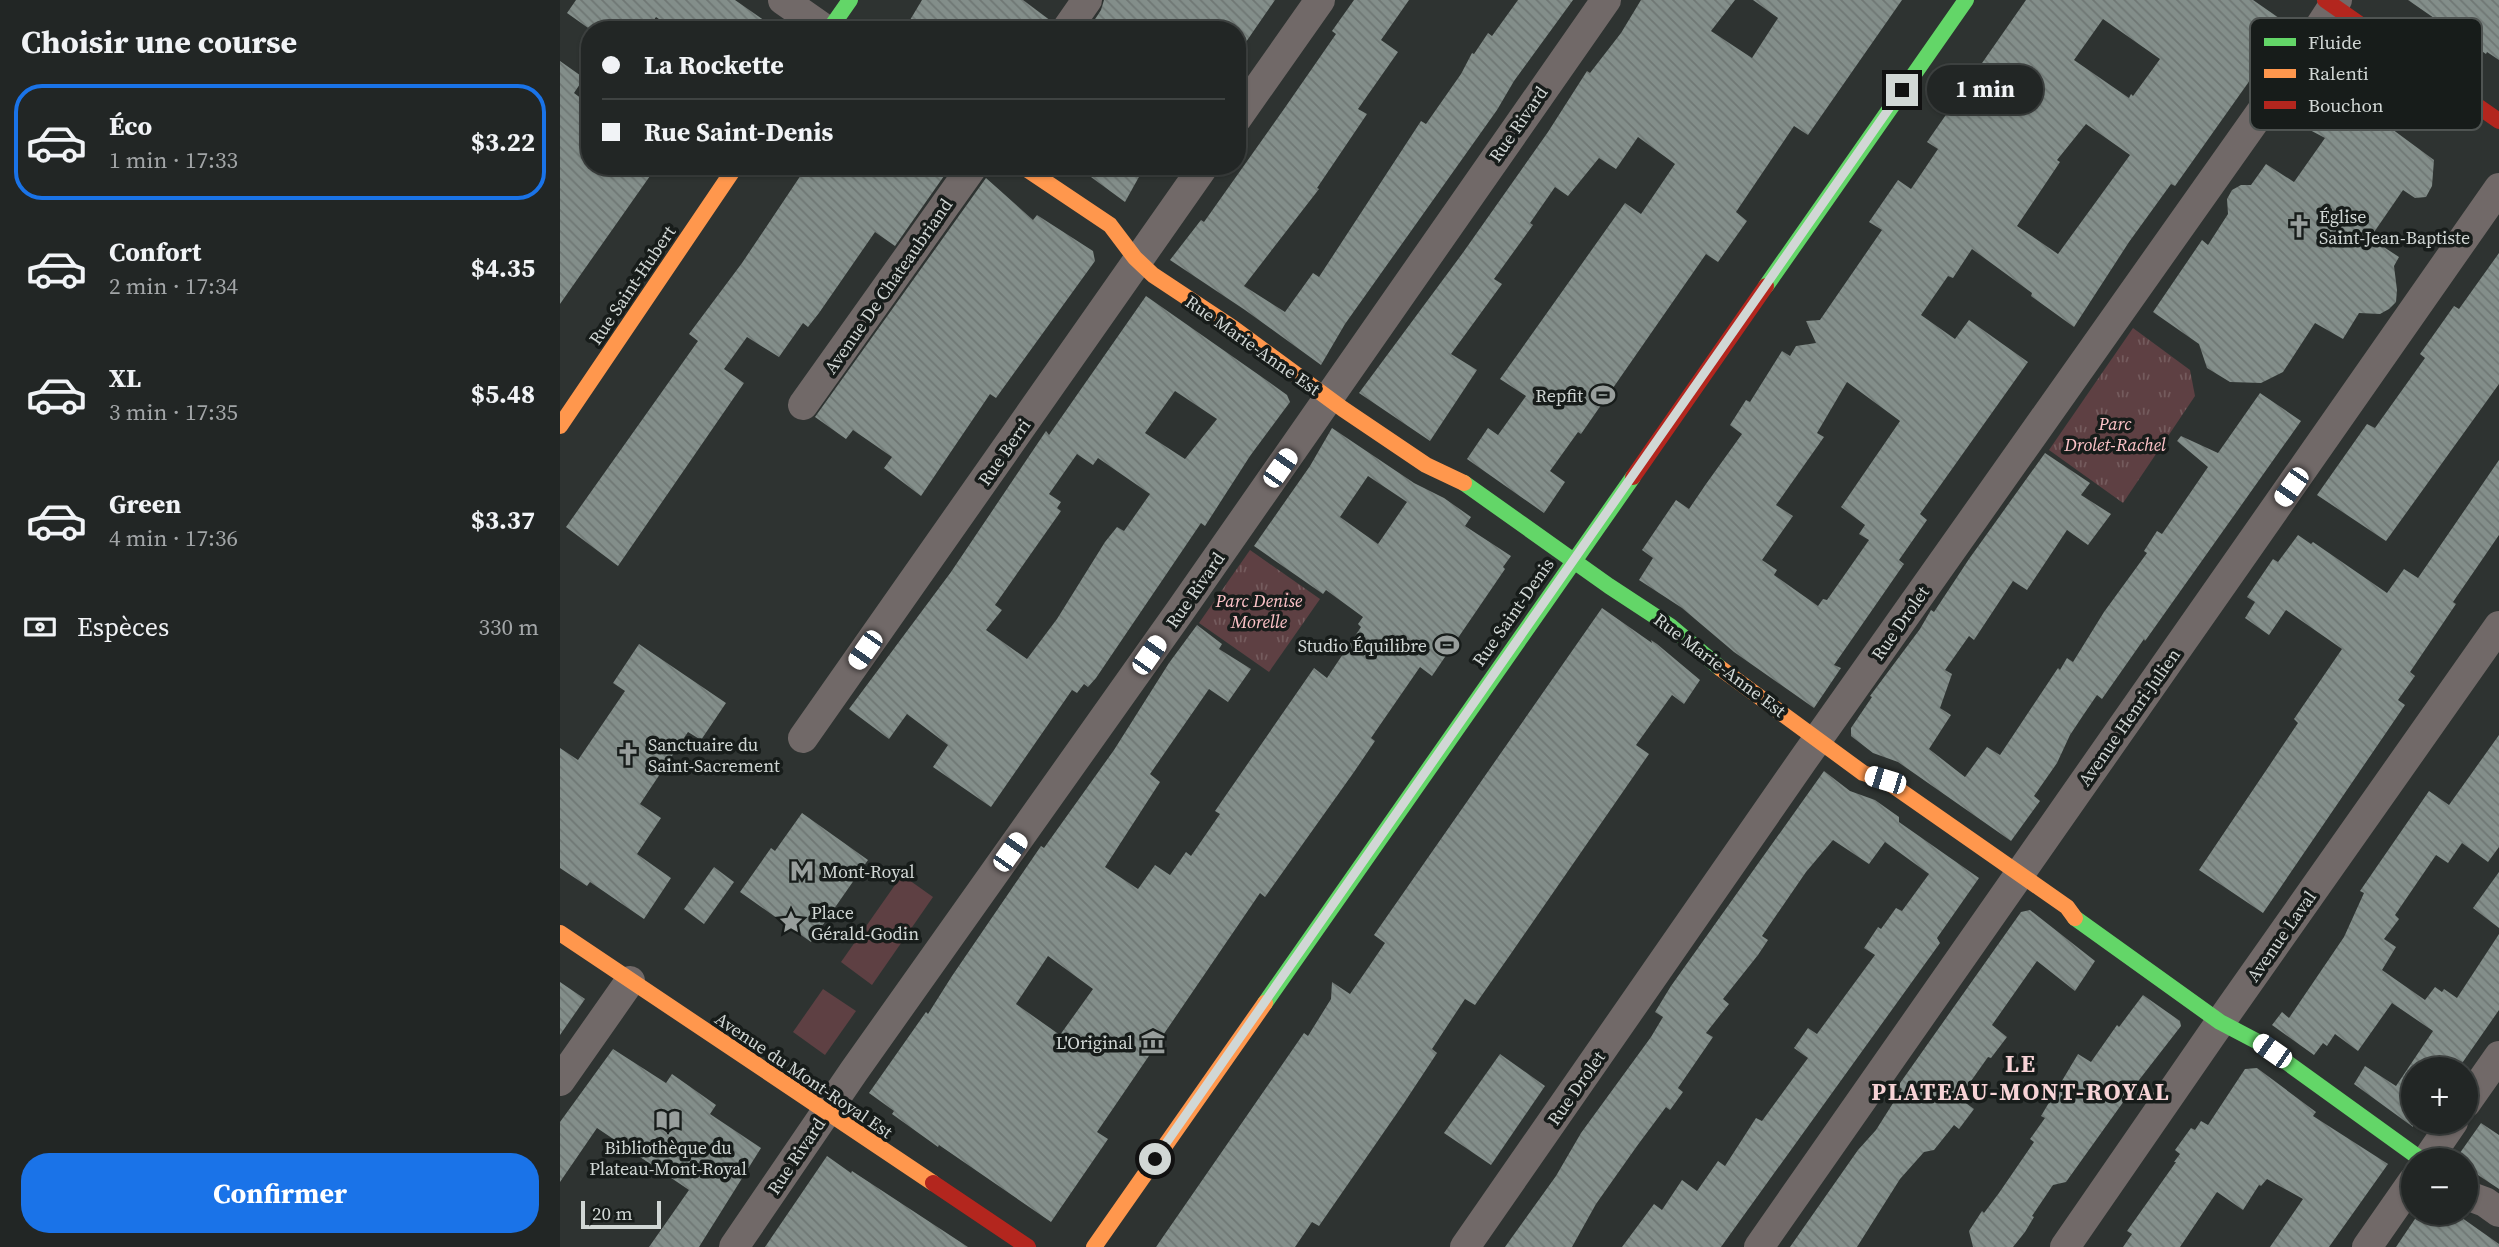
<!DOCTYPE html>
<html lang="fr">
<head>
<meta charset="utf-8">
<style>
  :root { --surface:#222625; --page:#2e3232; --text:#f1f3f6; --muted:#a2a5a7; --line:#3f4342; --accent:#1a73e8 }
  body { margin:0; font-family:"Source Serif 4",serif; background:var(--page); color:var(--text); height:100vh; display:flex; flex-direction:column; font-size:26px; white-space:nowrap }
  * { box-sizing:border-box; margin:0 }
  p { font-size:23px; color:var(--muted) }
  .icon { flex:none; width:38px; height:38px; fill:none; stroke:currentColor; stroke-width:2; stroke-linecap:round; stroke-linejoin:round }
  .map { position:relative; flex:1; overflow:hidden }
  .details { display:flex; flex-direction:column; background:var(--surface); width:560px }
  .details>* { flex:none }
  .guide { position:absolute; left:21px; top:21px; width:665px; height:154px; border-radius:28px; box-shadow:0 2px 5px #0004,0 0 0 2px var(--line); display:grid; align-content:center; height:154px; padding:0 21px; background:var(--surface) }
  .fabs { position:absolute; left:1841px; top:1057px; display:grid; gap:14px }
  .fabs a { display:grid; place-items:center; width:77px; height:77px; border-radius:50%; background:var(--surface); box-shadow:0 2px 5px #0004,0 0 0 2px var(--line); font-size:35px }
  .scale { position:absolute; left:21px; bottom:18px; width:80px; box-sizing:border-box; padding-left:7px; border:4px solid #d1d7d5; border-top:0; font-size:19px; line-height:24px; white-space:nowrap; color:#d1d7d5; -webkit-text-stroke:5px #171c1a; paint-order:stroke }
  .end { position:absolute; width:32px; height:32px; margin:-16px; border:9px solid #d1d7d5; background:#111; box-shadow:0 0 0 4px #111 }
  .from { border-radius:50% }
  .bubble { position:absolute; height:49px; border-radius:24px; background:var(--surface); box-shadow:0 2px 5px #0004,0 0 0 2px var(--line); font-size:23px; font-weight:700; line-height:49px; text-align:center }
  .car { position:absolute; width:21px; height:42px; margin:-21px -10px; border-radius:9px; box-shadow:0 0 5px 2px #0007; background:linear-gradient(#fff 24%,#345 0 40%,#fff 0 76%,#345 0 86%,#fff 0) }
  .guide b { display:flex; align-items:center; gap:24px; height:66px; font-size:26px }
  .guide b+b { border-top:2px solid var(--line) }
  .guide i { width:18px; height:18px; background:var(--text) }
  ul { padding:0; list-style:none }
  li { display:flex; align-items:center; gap:21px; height:116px; margin:0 14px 10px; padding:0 7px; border:4px solid transparent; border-radius:28px }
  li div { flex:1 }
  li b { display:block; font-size:26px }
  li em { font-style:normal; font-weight:700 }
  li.selected { border-color:var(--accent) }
  li>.icon { width:63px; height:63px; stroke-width:1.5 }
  h2 { padding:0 21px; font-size:32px; line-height:84px }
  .pay { display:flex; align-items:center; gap:18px; height:77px; padding:0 21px; font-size:26px }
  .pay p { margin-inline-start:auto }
  .action { display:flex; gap:14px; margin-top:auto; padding:14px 21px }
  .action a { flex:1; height:80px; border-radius:28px; background:var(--accent); color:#fff; font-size:28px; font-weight:700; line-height:80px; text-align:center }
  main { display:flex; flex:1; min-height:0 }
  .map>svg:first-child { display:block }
  .grass { fill:#5e4043 }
  .park { fill:url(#park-tufts) }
  .building { fill:url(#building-back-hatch); fill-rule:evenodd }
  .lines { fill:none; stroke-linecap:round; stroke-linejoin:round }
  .street { stroke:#716968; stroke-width:30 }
  .fast { stroke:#63d668; stroke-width:16 }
  .slow { stroke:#ff974d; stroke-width:16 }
  .jam { stroke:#b3261e; stroke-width:16 }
  .route { stroke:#d1d7d5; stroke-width:9 }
  .labels { text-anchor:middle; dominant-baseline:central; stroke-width:7; stroke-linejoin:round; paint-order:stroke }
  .street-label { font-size:18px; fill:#d1d7d5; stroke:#171c1a }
  .poi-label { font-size:18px; fill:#d1d7d5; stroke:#171c1a; text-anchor:start }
  .park-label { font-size:18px; font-style:italic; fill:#fdc3c8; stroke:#171c1a }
  .district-label { font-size:24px; font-weight:bold; letter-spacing:2px; fill:#f7d3d6; stroke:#171c1a }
  .key { fill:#171c1a; stroke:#4f5452; stroke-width:2 }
  .key-label { font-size:19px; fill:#d1d7d5 }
</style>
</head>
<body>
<main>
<section class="details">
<h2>Choisir une course</h2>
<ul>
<li class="selected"><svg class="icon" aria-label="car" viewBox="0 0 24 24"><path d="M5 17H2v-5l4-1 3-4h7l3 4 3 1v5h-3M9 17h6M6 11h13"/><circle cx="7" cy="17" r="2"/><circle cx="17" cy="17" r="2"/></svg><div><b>Éco</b><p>1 min · 17:33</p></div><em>$3.22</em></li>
<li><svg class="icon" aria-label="car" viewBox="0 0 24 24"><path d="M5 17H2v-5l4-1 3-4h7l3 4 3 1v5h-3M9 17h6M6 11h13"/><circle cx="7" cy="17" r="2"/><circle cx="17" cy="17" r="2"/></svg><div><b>Confort</b><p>2 min · 17:34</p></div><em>$4.35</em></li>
<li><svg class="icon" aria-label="car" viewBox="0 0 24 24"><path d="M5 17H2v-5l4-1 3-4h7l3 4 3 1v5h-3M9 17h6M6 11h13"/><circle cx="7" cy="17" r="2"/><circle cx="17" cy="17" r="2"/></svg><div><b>XL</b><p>3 min · 17:35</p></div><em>$5.48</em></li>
<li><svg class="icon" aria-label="car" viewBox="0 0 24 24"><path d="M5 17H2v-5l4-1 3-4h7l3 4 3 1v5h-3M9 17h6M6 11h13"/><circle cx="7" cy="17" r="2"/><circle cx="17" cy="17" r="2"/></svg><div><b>Green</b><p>4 min · 17:36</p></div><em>$3.37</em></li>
</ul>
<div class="pay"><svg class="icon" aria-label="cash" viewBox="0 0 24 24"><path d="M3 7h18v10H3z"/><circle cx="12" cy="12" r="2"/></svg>Espèces<p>330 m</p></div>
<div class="action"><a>Confirmer</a></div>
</section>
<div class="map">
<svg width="1939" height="1247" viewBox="0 0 1939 1247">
  <defs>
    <pattern id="park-tufts" width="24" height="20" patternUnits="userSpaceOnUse" patternTransform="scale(1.75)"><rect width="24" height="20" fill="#5e4043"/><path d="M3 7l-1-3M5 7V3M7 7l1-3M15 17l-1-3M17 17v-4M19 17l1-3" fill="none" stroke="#745b5d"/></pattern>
    <pattern id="building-back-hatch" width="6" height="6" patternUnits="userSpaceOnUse" patternTransform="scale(1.75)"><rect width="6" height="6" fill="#838e8a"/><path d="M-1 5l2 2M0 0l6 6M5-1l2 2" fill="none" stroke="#6f7774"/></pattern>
  </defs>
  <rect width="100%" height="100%" fill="#2e3331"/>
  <!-- grass -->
  <g class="grass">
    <polygon points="342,875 373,897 312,985 281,962"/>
    <polygon points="263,989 296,1011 265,1055 233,1032"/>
  </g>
  <!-- park -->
  <g class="park">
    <polygon points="1573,328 1630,370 1635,396 1563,503 1489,450"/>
    <polygon points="690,550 760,599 709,672 639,623"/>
  </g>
  <!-- building -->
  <g class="building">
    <polygon points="16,0 175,0 218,30 115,30 96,17 87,30 31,30 7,13"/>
    <polygon points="362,0 463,0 491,21 489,30 344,30"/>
    <polygon points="544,0 715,0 677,55 677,30 528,30 541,10"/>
    <polygon points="794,0 849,0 821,40 838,52 798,109 807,114 757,188 759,189 684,286 725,312 753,273 759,277 861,121 866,124 901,74 912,53 914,54 928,33 932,36 958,0 1013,0 954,81 937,110 785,324 761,365 685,310 610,260 641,220 644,222 724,109 776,34 772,31"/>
    <polygon points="1081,0 1175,0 1151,31 1192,58 1218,18 1193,0 1342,0 1248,135 1234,126 1176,212 1187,221 1158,262 1146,254 1021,434 1018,432 990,471 1005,482 984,513 907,459 928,428 938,435 966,396 940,379 1065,203 1081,214 1115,164 1078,137 1056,169 1039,158 1008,196 995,187 970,223 973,225 934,279 942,284 891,354 917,370 870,441 799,393 902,254 988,132 1027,71 1030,73 1061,33"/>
    <path d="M1466 0H1693L1729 25 1615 186 1611 184 1569 242 1514 327 1471 296 1472 293 1412 249 1393 278 1388 276 1361 315 1395 339 1409 320 1468 362 1360 514 1367 520 1339 560 1344 564 1274 665 1281 668 1254 708 1174 652 1122 608 1079 580 1093 558 1082 550 1116 500 1129 509 1146 484 1182 434 1170 425 1186 400 1190 402 1222 351 1230 356 1236 346 1256 343 1246 321 1260 320 1322 230 1309 222 1338 180 1351 189 1378 149 1367 142ZM1543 19 1600 59 1573 96 1571 94 1569 98 1514 60ZM1526 124 1570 155 1498 254 1457 226 1500 162 1497 160ZM1287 382 1340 421 1281 507 1305 525 1299 534 1309 540 1267 600 1263 599 1258 606 1214 575 1217 570 1202 560 1233 516 1216 505 1264 437 1257 433Z"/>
    <polygon points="1848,0 1939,0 1939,60 1927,52 1926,54"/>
    <polygon points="0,61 24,78 14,93 30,105 30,166 97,166 0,304"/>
    <polygon points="1783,93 1874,160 1872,186 1866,197 1855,198 1843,190 1810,238 1839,257 1834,266 1837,290 1836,302 1829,309 1820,314 1799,313 1783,339 1755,323 1723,372 1701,383 1670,382 1647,368 1639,344 1593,312 1642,240 1648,245 1668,214 1667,199 1672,190 1681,185 1691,185 1706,164 1734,182 1765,138 1748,129 1746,115 1756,102 1777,101"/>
    <polygon points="247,166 391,166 335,246 315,232 259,313 248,327 243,323 219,357 187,337 164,369 184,383 58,566 6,527 138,341 129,334 182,263"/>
    <polygon points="516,166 585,166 565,202"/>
    <polygon points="426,178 473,220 477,215 533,251 535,261 436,398 430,394 361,496 324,468 332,457 293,430 286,439 255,417"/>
    <polygon points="1939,253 1939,384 1826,541 1757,495 1807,424 1815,428 1865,358 1860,354 1894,306 1899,309"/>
    <path d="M586 296 709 382 727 395 730 402 690 456 645 526 641 523 536 678 528 687 524 684 517 693 512 690 431 807 373 767 388 745 347 714 329 739 289 709 391 572 486 431 489 435ZM615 391 657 419 625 459 585 433ZM517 454 533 465 538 458 590 494 564 531 557 527 545 542 497 619 467 659 426 630 442 610 435 605 501 511 497 508 501 502 489 494Z"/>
    <polygon points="1700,393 1741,421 1585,641 1584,639 1542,699 1537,695 1524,714 1510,735 1497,763 1474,796 1480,801 1451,841 1338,762 1313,753 1291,736 1291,728 1312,697 1310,696 1360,629 1371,610 1374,612 1409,559 1485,453 1530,483 1521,495 1551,514 1528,545 1507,530 1467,590 1453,581 1414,640 1409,636 1385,670 1392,674 1380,708 1391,715 1369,749 1405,777 1427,747 1440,755 1498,668 1500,670 1507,658 1513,662 1544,612 1587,553 1584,551 1597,531 1602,534 1648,467 1617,441 1621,436 1658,453"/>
    <path d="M772 428 854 483 884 498 911 517 905 526 951 556 943 567 945 569 872 676 860 667 811 738 815 741 794 772 705 897 700 893 537 1132 548 1139 491 1222 379 1145 378 1147 332 1114 334 1111 309 1093 366 1012 368 1014 392 976 481 846 484 848 554 750 609 663 637 625 662 644 659 649 691 669 668 702 649 689 590 774 600 782 545 867 578 889 595 865 610 875 626 852 631 856 660 814 655 811 754 668 767 678 801 627 798 624 803 617 766 590 763 594 694 546 750 466ZM808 476 847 502 818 544 780 517ZM488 956 533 989 500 1035 456 1004Z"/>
    <polygon points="1939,460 1939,535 1893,602 1896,604 1850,672 1855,676 1838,700 1845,705 1703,913 1639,870 1738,723 1734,719 1782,649 1726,610 1709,635 1685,618 1695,602 1687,597 1713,559 1718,562 1738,535 1751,544 1753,542 1827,593 1844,569 1858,578"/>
    <polygon points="1042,608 1092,643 1091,640 1097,644 1140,680 1124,704 1112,695 1076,745 1089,754 950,955 915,1005 905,999 872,1049 877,1053 844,1103 759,1226 752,1222 735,1247 596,1247 744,1033 748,1036 771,999 772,982 790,994 808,968 825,943 814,935"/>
    <polygon points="79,644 166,703 141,740 128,732 80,804 101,818 77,854 111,878 84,919 30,882 27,886 0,868 0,748 18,760 65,691 53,683"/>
    <polygon points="1939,735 1939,847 1928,862 1902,843 1888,863 1876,855 1835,915 1839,919 1824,939 1836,947 1822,970 1865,1000 1875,987 1882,992 1884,989 1897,998 1939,934 1939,1010 1898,1069 1853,1069 1853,1127 1794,1084 1805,1066 1836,1086 1873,1031 1832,1003 1798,1051 1775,1034 1767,1046 1763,1043 1754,1055 1712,1025 1722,1012 1729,1018 1784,937 1804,893 1800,891 1869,791 1889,805"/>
    <polygon points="1264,771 1290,791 1315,800 1339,817 1339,822 1419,878 1377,938 1380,943 1161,1247 1062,1247 1094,1204 1102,1210 1122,1180 1137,1191 1158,1161 1165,1166 1196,1118 1202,1121 1248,1058 1234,1048 1248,1028 1257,1034 1315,955 1304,948 1318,927 1321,929 1336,908 1342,911 1369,874 1325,842 1309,864 1273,840 1246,872 1202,936 1208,940 1198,955 1163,999 1169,1004 1146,1033 1153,1037 1118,1088 1123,1092 1110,1110 1106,1107 1077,1146 1036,1204 1012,1247 945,1247 996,1176 1021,1133 1091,1037 1103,1017 1095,1012 1111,986"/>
    <polygon points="242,813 308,860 251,942 180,892 211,848 215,851"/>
    <polygon points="154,867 174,882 144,924 124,909"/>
    <polygon points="1939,872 1939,928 1913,908"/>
    <polygon points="1470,910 1535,961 1515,991 1477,961 1432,1025 1447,1037 1431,1058 1428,1057 1399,1098 1414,1109 1399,1129 1394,1125 1374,1150 1364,1152 1340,1179 1297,1247 1230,1247 1298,1150 1316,1130 1342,1089 1338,1086 1461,912"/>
    <polygon points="0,982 25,999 0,1035"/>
    <polygon points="1583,995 1620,1021 1621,1026 1579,1080 1506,1182 1493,1185 1472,1216 1474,1217 1465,1232 1453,1247 1413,1247 1409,1231 1422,1211 1424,1213 1439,1193 1474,1142 1470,1139 1485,1118 1481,1116 1518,1054 1531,1062 1557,1025 1559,1027"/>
    <polygon points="53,1049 106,1083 112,1074 156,1105 150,1114 201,1148 139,1247 89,1247 129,1190 37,1128 0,1182 0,1122"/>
    <polygon points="940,1054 985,1086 931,1165 884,1133"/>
    <polygon points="1697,1068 1756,1112 1753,1116 1828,1164 1769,1247 1710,1247 1743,1199 1707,1179 1701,1186 1699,1185 1683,1210 1657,1192 1620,1247 1563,1247 1572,1234 1567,1231 1616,1162 1614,1162 1620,1154 1615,1150 1631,1128 1635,1130 1641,1121 1648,1125 1685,1069"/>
    <polygon points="1921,1123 1939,1135 1939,1189 1906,1167 1906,1160 1895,1160"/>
    <polygon points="267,1156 291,1173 292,1171 408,1247 205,1247"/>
    <polygon points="1859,1213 1895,1213 1939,1244 1939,1247 1836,1247"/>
  </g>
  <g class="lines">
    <!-- street -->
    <g class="street">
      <polyline points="223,0 266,30"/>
      <polyline points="506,30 527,0"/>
      <polyline points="677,118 760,0"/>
      <polyline points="243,405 413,166"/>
      <polyline points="243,738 644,166"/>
      <polyline points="0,1081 70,981"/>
      <polyline points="1906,1103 1939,1056"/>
      <polyline points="1867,1160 1893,1122"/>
      <polyline points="1906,1195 1925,1202 1939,1212"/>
      <polyline points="174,1247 294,1071 620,611 1046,0"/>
      <polyline points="905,1247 1243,760 1744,51 1777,0"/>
      <polyline points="1199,1247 1939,188"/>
      <polyline points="1505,1247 1652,1034 1939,626"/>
      <polyline points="1807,1247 1853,1181"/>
    </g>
    <!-- fast -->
    <g class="fast">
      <polyline points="269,30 290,0"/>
      <polyline points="1206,286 1406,0"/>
      <polyline points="904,483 1049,586 1110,626 1160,668"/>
      <polyline points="1515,918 1660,1022 1700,1043 1862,1160"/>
      <polyline points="705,1003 1073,477"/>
    </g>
    <!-- slow -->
    <g class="slow">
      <polyline points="462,166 550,225 575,258 593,275 673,328 783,409 866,465 904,483"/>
      <polyline points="0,426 176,166"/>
      <polyline points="1160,668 1303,773 1325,780 1507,907 1515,918"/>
      <polyline points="0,933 373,1183"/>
      <polyline points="534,1247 705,1003"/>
    </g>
    <!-- jam -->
    <g class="jam">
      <polyline points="1765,0 1939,121"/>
      <polyline points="1073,477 1206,286"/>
      <polyline points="373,1183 468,1247"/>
    </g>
  </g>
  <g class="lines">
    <!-- route -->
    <polyline class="route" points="595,1159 1342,90"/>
  </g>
  <!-- icons -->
  <defs>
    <g id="church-bare" transform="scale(1.89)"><path d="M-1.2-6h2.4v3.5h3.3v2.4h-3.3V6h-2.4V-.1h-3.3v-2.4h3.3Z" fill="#989e9c" stroke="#171c1a" stroke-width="2.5" paint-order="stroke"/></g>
    <g id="stadium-bare" transform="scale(1.89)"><path d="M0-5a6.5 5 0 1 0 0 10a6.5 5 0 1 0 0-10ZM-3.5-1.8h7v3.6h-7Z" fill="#989e9c" stroke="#171c1a" stroke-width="2.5" paint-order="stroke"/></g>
    <g id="metro-bare" transform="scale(1.89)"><path d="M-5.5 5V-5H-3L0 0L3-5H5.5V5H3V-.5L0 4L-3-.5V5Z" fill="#989e9c" stroke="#171c1a" stroke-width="2.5" paint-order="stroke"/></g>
    <g id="sight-bare" transform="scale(1.89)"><path d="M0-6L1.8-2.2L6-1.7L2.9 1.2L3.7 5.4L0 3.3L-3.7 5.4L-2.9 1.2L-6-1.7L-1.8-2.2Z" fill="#989e9c" stroke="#171c1a" stroke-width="2.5" paint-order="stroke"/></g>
    <g id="museum-bare" transform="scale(1.89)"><path d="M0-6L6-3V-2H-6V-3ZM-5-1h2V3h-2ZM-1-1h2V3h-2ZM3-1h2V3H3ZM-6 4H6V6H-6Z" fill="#989e9c" stroke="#171c1a" stroke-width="2.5" paint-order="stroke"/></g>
    <g id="library-bare" transform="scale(1.89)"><path d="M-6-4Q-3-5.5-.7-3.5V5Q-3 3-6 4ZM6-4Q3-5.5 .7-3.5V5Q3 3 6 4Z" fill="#989e9c" stroke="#171c1a" stroke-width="2.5" paint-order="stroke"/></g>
  </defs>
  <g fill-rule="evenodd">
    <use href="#church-bare" x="1739" y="226"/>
    <use href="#stadium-bare" x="1043" y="395"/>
    <use href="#stadium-bare" x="887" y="645"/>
    <use href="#church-bare" x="68" y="754"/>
    <use href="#metro-bare" x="242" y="871"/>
    <use href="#sight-bare" x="231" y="922"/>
    <use href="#museum-bare" x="593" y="1042"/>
    <use href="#library-bare" x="108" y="1120"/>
  </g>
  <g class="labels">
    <!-- street labels -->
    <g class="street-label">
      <text transform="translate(958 124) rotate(-55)">Rue Rivard</text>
      <text transform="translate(72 285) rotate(-56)">Rue Saint-Hubert</text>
      <text transform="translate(328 286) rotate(-55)">Avenue De Chateaubriand</text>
      <text transform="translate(693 345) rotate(35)">Rue Marie-Anne Est</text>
      <text transform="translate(444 452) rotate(-55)">Rue Berri</text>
      <text transform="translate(635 590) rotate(-55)">Rue Rivard</text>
      <text transform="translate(953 612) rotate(-55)">Rue Saint-Denis</text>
      <text transform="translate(1340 623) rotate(-55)">Rue Drolet</text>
      <text transform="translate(1160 665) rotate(37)">Rue Marie-Anne Est</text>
      <text transform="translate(1569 717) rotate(-55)">Avenue Henri-Julien</text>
      <text transform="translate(1721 936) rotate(-55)">Avenue Laval</text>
      <text transform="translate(244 1075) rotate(34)">Avenue du Mont-Royal Est</text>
      <text transform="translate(1016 1088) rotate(-55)">Rue Drolet</text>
      <text transform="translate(236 1156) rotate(-56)">Rue Rivard</text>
    </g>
    <!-- poi labels -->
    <g class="poi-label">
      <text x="1759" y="216">Église<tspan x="1759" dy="21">Saint-Jean-Baptiste</tspan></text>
      <text x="1023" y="395" text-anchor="end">Repfit</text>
      <text x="867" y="645" text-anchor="end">Studio Équilibre</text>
      <text x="88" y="744">Sanctuaire du<tspan x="88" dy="21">Saint-Sacrement</tspan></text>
      <text x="262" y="871">Mont-Royal</text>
      <text x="251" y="912">Place<tspan x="251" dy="21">Gérald-Godin</tspan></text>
      <text x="573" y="1042" text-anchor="end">L'Original</text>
      <text x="108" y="1147" text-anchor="middle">Bibliothèque du<tspan x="108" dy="21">Plateau-Mont-Royal</tspan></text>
    </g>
    <!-- park labels -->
    <g class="park-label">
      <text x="1555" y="423">Parc<tspan x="1555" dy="21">Drolet-Rachel</tspan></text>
      <text x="699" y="600">Parc Denise<tspan x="699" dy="21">Morelle</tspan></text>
    </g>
    <!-- district labels -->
    <g class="district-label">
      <text x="1461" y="1063">LE<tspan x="1461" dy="28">PLATEAU-MONT-ROYAL</tspan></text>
    </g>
  </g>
  <!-- legend -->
  <rect x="1690" y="18" width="232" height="112" rx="10" class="key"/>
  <rect x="1704" y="38" width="32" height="8" fill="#63d668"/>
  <rect x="1704" y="69" width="32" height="9" fill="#ff974d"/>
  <rect x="1704" y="101" width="32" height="8" fill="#b3261e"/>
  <g class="key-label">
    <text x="1748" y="49">Fluide</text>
    <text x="1748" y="80">Ralenti</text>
    <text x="1748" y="112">Bouchon</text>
  </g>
</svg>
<div class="fabs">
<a>+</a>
<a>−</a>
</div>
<div class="scale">20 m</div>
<i class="end from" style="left:595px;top:1159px"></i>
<i class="end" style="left:1342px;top:90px"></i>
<div class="bubble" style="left:1367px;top:65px;width:116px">1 min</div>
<i class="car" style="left:720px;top:468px;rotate:35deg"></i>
<i class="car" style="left:1731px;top:487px;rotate:215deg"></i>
<i class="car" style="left:305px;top:650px;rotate:215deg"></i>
<i class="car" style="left:589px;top:655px;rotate:35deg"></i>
<i class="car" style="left:1325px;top:780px;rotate:287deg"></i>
<i class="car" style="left:450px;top:852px;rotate:35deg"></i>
<i class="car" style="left:1712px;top:1051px;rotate:305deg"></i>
<div class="guide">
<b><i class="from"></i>La Rockette</b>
<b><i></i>Rue Saint-Denis</b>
</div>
</div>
</main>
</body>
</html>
